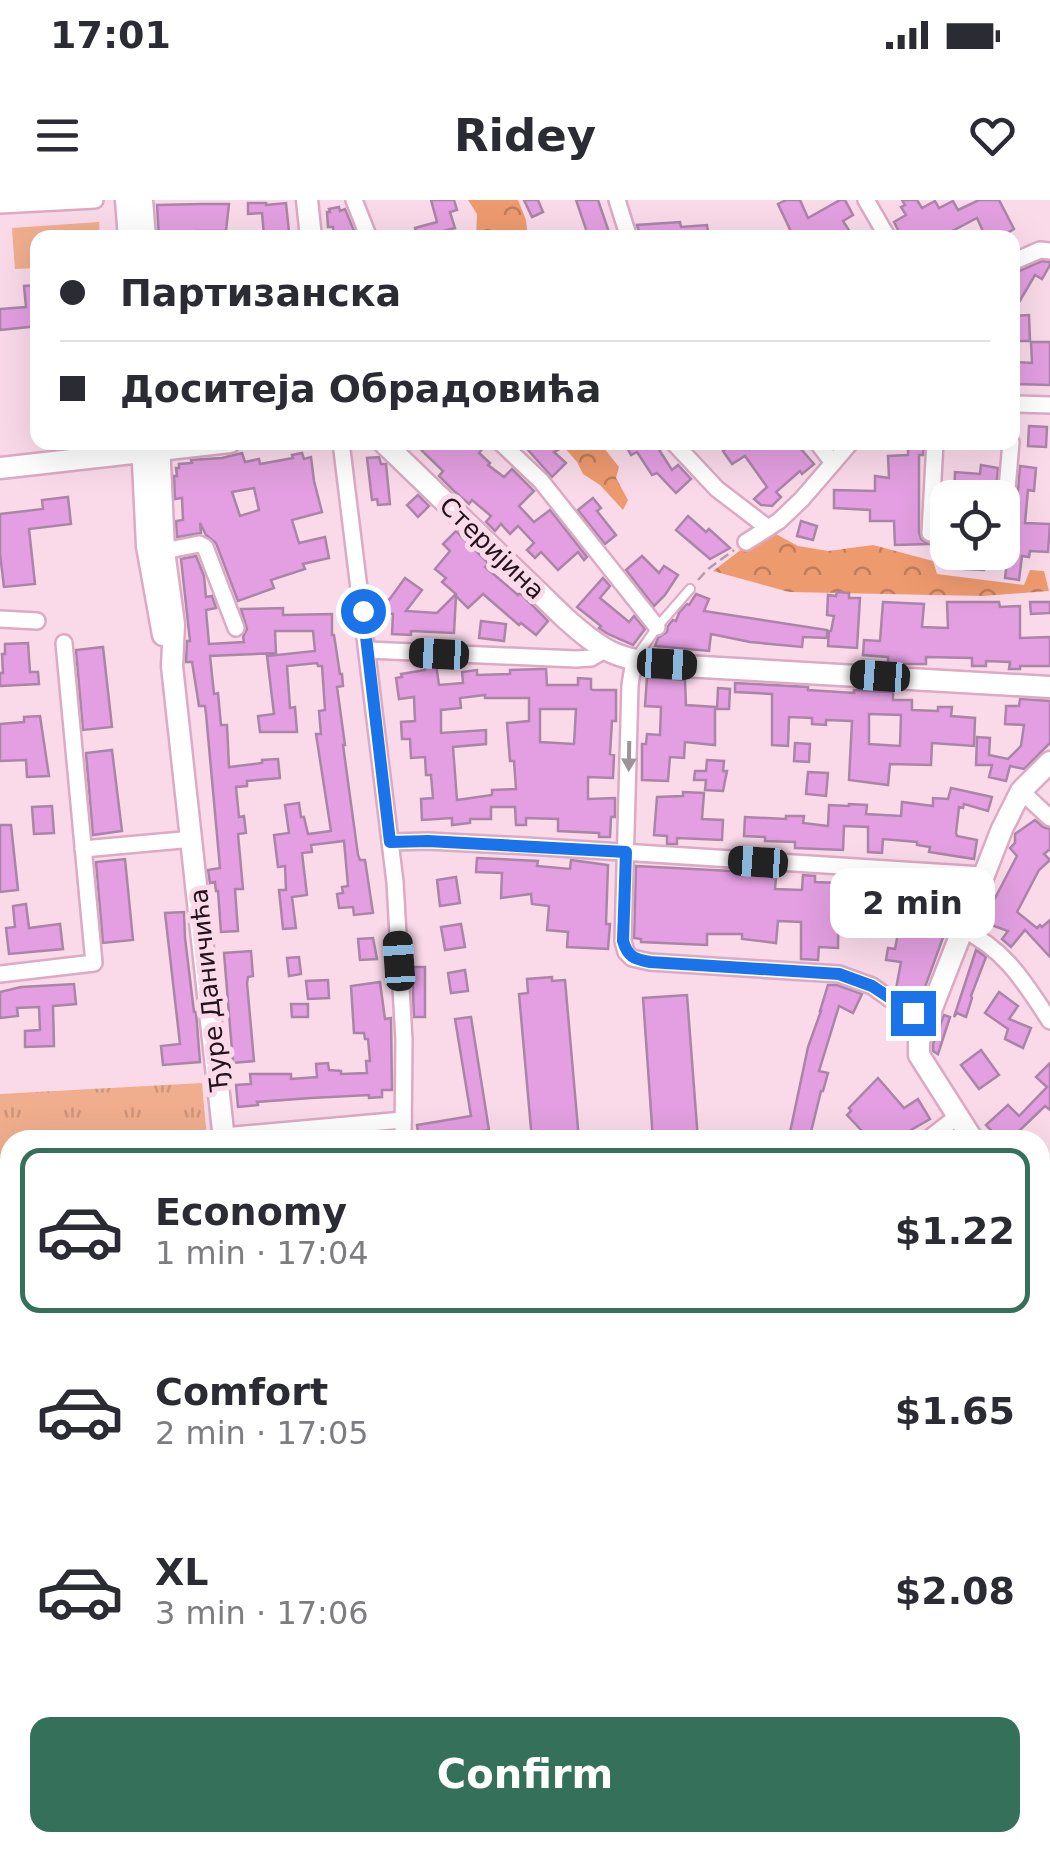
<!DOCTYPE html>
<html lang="en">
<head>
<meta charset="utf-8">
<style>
  :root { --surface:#fff; --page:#f2f2f3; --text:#2b2b33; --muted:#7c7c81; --line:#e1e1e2; --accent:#35705b }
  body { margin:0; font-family:"DejaVu Sans",sans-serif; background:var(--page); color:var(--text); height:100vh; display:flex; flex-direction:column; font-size:38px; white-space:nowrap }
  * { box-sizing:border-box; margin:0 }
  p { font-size:32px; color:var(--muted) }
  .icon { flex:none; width:55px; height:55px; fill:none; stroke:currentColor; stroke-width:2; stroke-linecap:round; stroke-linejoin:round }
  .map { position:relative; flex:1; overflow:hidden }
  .side { position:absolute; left:0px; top:930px; width:1050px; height:722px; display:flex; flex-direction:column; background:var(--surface); border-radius:30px 30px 0 0; box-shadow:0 10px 40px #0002 }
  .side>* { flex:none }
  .banner { position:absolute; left:30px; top:30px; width:990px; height:220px; border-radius:20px; box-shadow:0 10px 40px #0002; display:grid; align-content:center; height:220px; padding:0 30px; background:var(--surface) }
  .buttons { position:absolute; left:930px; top:280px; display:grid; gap:20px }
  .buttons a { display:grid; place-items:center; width:90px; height:90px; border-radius:20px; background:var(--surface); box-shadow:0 10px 40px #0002; font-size:50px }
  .end { position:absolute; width:45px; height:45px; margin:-22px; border:12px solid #1a73e8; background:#fff; box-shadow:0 0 0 5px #fff }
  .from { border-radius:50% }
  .bubble { position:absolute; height:70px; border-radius:20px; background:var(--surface); box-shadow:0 10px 40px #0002; font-size:32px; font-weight:700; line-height:70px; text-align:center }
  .car { position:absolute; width:30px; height:60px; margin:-30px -15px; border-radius:12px; box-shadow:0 0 8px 2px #0007; background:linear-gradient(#222 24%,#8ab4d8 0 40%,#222 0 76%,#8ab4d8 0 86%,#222 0) }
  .banner b { display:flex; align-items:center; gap:35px; height:95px; font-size:38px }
  .banner b+b { border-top:2px solid var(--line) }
  .banner i { width:25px; height:25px; background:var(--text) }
  ul { padding:18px 0 0; list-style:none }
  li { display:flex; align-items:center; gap:30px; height:165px; margin:0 20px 15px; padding:0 10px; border:5px solid transparent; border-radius:20px }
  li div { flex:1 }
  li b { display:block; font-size:38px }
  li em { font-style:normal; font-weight:700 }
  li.active { border-color:var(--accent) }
  li>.icon { width:90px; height:90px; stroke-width:1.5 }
  .button { display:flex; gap:20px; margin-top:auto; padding:20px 30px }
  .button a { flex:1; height:115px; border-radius:20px; background:var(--accent); color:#fff; font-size:40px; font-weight:700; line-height:115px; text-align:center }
  .status { display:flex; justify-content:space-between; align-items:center; height:70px; padding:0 50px; background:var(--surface); direction:ltr }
  .status svg { height:28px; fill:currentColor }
  header { display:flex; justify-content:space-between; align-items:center; height:130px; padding:0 30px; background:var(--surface); font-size:45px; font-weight:700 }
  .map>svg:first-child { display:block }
  .grass { fill:url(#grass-tufts) }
  .forest { fill:url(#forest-crowns) }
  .green { fill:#f0ae8e }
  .building { fill:#e39fe1; stroke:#aa85a8; stroke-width:2.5; fill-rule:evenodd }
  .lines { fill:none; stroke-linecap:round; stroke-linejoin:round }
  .service-casing { stroke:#dcaac3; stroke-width:12 }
  .minor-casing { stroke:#dcaac3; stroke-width:20 }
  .tertiary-casing { stroke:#dcaac3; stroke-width:25 }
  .path { stroke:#b79ba9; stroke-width:2.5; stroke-dasharray:10 5; stroke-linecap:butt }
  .service { stroke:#fff; stroke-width:8 }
  .minor { stroke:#fff; stroke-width:15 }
  .tertiary { stroke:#fff; stroke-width:20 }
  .oneway { fill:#9c9498 }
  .route { stroke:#1a73e8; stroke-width:12 }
  .labels { text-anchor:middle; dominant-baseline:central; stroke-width:10; stroke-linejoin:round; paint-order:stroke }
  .street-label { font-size:25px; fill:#23111b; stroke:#fadae9 }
</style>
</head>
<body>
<div class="status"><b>17:01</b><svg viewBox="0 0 49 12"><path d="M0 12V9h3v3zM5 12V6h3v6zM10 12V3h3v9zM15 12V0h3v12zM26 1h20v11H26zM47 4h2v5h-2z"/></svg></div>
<header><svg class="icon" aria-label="menu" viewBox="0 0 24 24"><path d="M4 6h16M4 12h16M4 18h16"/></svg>Ridey<svg class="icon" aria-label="heart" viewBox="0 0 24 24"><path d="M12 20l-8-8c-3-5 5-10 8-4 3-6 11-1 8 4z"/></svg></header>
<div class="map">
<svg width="1050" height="1652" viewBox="0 0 1050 1652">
  <defs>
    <pattern id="grass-tufts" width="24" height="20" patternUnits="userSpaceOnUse" patternTransform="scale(2.5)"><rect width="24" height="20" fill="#f0ae8e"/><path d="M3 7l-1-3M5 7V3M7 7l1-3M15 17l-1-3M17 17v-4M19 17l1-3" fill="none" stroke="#ce957a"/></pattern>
    <pattern id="forest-crowns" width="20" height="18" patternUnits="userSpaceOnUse" patternTransform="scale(2.5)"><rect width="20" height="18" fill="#ee9a6f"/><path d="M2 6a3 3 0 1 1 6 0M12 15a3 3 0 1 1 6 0" fill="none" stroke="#c07c5a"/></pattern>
  </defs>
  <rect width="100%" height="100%" fill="#fadae9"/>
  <!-- grass -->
  <g class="grass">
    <polygon points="202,883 207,940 10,940 10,1642 276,1642 277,1652 0,1652 0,894"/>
    <polygon points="562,1643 742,1643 744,1652 579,1652"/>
  </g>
  <!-- forest -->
  <g class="forest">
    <polygon points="468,0 518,0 526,20 528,37 476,37 477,14"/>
    <polygon points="569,243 600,243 619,267 616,278 628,300 623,310 600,285 583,274 577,262 564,247"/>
    <polygon points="772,332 798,346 828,351 873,345 933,361 937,374 1024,385 1030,370 1044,371 1049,391 983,396 789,392 713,371 746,346"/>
  </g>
  <!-- green -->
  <polygon class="green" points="99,22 100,37 38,38 37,68 15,69 12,28"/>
  <!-- building -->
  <g class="building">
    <polygon points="431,0 454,0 457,10 450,12 455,28 417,38 415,28 437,22"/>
    <polygon points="524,0 538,0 543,12 532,17"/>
    <polygon points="576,0 598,0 611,38 589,38"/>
    <polygon points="786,0 800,0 808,18 840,0 845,0 853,15 843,21 854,38 794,38 778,4"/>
    <polygon points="902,0 917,0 922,8 935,1 939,8 953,1 958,10 979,0 999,0 1014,29 1006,34 1008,38 986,38 977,18 939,38 902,38 894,22 906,15 901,7 905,5"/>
    <polygon points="248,3 266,3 266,5 286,3 289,32 264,35 262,13 248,14"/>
    <polygon points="202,4 229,4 226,31 196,31 196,38 159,38 157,5"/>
    <polygon points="339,7 340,11 345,9 357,38 334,38 333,27 328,27 327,12 330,12 329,9"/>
    <polygon points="680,22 681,27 707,25 709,38 641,38 637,25"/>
    <polygon points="1042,61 1050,62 1050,65 1042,79 1035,75 1012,114 1012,74"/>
    <polygon points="38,85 38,126 0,130 0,109 26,107 24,86"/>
    <polygon points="1029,115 1030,141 1014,141 1012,116"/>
    <polygon points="1031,142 1050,142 1050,185 1015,184 1015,162 1032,163"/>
    <polygon points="1029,226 1047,227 1046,247 1028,246"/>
    <polygon points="413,242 488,242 479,253 490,263 488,265 504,277 512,269 534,291 519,306 534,322 550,310 587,357 584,360 578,352 558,370 541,352 535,358 527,350 534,343 518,326 510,334 501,324 495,331 486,322 491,316 472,300 469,304 453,290 439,276 443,271"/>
    <polygon points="521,242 552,242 558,250 554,252 566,263 552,277"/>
    <polygon points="624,242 654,242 649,245 651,248 656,245 672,270 678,265 691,279 676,293 657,273 652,275 637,252 631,255"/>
    <polygon points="736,242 746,242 750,249 760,242 795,242 814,264 802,274 800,271 776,292 781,297 772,306 761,305 754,299 767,287 745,256 732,264 723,251"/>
    <polygon points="908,242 924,242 923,255 919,255 919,332 921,339 928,344 895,345 894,321 870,321 870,310 834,308 834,290 875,291 875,276 889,278 888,256 908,255"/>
    <path d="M242 253 245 262 259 259 260 264 293 258 292 255 302 253 304 259 311 257 314 281 322 312 292 320 299 343 325 337 329 358 303 364 305 369 271 380 274 388 238 401 216 343 206 335 200 323 201 333 177 337 176 321 183 320 182 298 175 299 174 276H177L176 268H179V264L192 263 191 260 222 258ZM254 288 259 310 240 316 232 292Z"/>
    <polygon points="379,257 381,264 386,264 390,304 378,305 377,299 372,300 367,258"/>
    <polygon points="981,265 998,268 995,298 954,298 955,272 980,274"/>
    <polygon points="1020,266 1036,268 1034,291 1028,290 1025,323 1050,324 1048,352 1030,351 1029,357 1022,356 1019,380 1005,378 1007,363 1009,364 1012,332 1015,325"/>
    <polygon points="418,295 429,306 418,317 407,305"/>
    <polygon points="68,297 71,324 29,329 35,384 4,387 0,354 0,314 43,309 42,300"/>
    <polygon points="593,298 601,308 597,311 616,335 605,344 578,310"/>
    <polygon points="688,316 706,332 709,329 730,348 710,359 676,330"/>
    <polygon points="801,321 817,326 813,340 797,336"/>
    <polygon points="456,331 489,364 485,367 518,395 520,393 548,421 536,435 521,423 519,425 483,394 468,408 456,396 454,433 411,431 411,435 392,434 393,414 380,413 381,399 389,400 405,378 422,390 406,411 437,413 456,394 442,382 446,378 435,369 450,351 443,344"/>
    <polygon points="966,352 985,352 984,370 965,369"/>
    <polygon points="196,356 204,376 206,397 212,396 216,408 206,410 209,444 244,442 243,437 247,429 241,409 283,408 283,415 332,414 332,435 334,435 340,474 342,474 343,486 337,487 345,545 343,545 358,655 360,660 365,660 373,713 354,715 353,707 339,708 337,694 343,693 342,687 348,686 344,641 311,645 312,652 302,653 307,695 292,697 296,728 283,729 279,690 286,690 285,666 278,667 274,635 289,633 285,605 299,603 301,617 304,617 308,634 331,631 316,534 321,534 319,511 325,510 322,466 318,466 317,463 287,466 290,508 295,507 297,532 260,532 258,516 274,514 267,456 315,451 313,431 275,431 276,453 210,456 214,494 218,493 221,525 227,525 229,567 262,563 262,560 278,559 280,578 247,581 247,586 236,587 239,617 244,616 246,633 238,634 243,689 235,689 238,731 221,732 218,691 216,691 215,682 210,683 208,670 220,668 206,514 205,506 199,506 192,462 186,462 187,441 190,441 181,359"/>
    <polygon points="642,356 659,373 664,366 678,375 665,395 654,406 626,370"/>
    <polygon points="603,378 610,386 600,398 629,422 634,416 645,429 633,445 608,434 599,428 601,426 577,407"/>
    <polygon points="837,392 849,393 849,398 860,398 857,448 828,446 829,431 831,431 834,416 827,415 828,395 836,396"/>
    <polygon points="696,394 709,399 704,411 827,430 827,438 803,437 802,447 750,442 711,434 709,451 655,446 658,438 667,432 668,426 673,420 676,421 679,413 687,404 689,405"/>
    <polygon points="883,402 924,404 922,427 948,428 947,402 999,402 1000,407 1020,406 1020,438 1050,437 1050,466 1020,466 1020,469 1009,469 1010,462 986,461 986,466 972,466 972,458 926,457 926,464 888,464 888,457 863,455 864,440 880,441"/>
    <polygon points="1030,402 1050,402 1050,413 1031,414"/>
    <polygon points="481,421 506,424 504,441 479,438"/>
    <polygon points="28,443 30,472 38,472 39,484 0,486 0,473 3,473 2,454 5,454 5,444"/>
    <polygon points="103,447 112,527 83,530 76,450"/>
    <path d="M425 464H436L439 485 463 483 462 472 477 470V475L510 474V470L541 469H546L547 485H578V478L591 479V489L593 490H616V521H612L610 554 614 555 613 578 588 577V599L615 598V617H611L610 637H599V633L558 631V619L526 618V625H516L515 607H491V619H470V623L452 625V618L422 620 421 599 433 598 431 575H426L425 557 411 558 410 539H402L401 522 415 521 414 497 399 499 396 478 402 477 401 474 425 470ZM485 495V498H529V521L507 523 510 561H514L516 589 492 590V595L457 600 453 547 486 544V530L441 533V510L461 508 460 498ZM540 509H576L574 544 540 542Z"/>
    <polygon points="647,477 685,480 686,505 715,507 715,545 685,542 684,558 670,557 668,581 642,580 642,544 646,544 647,534 660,535 661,507 645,506"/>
    <path d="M735 483 808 487V490L854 493V490L893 492V500H912V510L938 511V507H952L951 516 975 518 974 546 932 543 931 565 890 564 888 585 849 580 852 521 826 520V525L812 524V518L789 517 788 546 772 545V494L735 492ZM869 514 901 515 900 546 869 544Z"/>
    <polygon points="718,488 730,489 729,509 717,509"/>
    <polygon points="1020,499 1050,501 1050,543 1024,569 1010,566 1006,581 989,577 992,565 976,565 977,537 990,538 989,555 1008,559 1021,546 1024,525 1005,524 1006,509 1006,506 1019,506"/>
    <polygon points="40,516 49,576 27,577 26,560 0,561 0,524 24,522 24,517"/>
    <polygon points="795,543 810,544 809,562 794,561"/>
    <polygon points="112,550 122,631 93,635 86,553"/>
    <polygon points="707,560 724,561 723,571 727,571 723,591 705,590 706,580 694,580 695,571 706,571"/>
    <polygon points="808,572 828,573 826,596 806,594"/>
    <polygon points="951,588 992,597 988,611 964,604 963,608 959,607 956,633 957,636 977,640 974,659 929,652 930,647 917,645 917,642 883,639 882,653 868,652 868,627 844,626 843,650 795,648 795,642 765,641 765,637 744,636 745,617 786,619 786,616 804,616 803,623 828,626 829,605 849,606 849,604 867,605 866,614 901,616 902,602 933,606 933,598 948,599"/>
    <polygon points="683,592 704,593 702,619 723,620 722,640 677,638 677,644 667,644 667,636 654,635 657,597 683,596"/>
    <polygon points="52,606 54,633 34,634 32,607"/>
    <polygon points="1035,620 1043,627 1050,629 1050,649 1044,654 1050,660 1039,670 1017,712 1037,728 1040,725 1042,727 1050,720 1050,757 1025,730 1011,747 1002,739 1008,731 983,722 993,697 995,698 1017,656 1010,648 1015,643 1015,634"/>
    <polygon points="0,625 11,625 18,690 0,692"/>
    <polygon points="477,658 538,661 537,666 570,669 571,660 608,665 606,724 610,724 608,749 567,747 568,732 547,730 549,706 532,704 531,694 501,698 502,673 476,672"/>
    <polygon points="125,659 133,740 103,743 96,662"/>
    <polygon points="636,666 771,673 771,677 776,678 775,689 802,690 803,675 815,676 815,682 839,683 838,748 819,747 818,760 801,759 801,722 778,721 776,743 742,739 742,734 707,734 707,745 641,742 641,739 634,738"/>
    <polygon points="456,677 460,703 440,706 437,680"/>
    <polygon points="885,680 899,681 899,687 902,687 901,710 928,719 931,707 941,710 942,707 953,710 921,798 914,798 896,789 901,762 886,760 888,748 895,749 899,728 884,724 887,713 863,714 862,701 871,701 871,690 885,690"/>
    <polygon points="26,704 29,728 60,724 63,749 9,754 6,728 15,727 13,706"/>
    <polygon points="184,712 185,738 194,812 196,812 200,862 163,865 161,846 180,844 165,713"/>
    <polygon points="461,724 465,747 445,750 441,727"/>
    <polygon points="373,738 377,759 360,760 358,739"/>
    <polygon points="976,750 986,757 971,796 972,798 966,817 957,813 954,817"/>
    <polygon points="251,751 253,776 248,777 247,783 254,861 233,863 224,753"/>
    <polygon points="299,757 301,774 289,776 287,758"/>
    <polygon points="412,767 425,767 425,817 414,817"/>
    <polygon points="465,770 468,791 451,793 448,773"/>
    <polygon points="552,777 552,781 565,780 579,940 532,940 519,794 528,793 527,779"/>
    <polygon points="328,780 329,798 308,799 306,781"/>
    <polygon points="380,782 385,819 391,818 392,890 382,890 382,897 369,898 369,895 311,898 257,902 258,905 238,907 236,885 251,884 250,874 291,874 291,879 317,877 316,864 328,863 329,870 341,871 341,874 367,873 366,861 370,861 368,839 365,839 364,833 354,833 351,786"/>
    <polygon points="74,784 76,804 53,806 54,846 25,847 25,831 40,830 39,807 17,808 18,816 0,818 0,792 21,787"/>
    <polygon points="828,785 837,785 862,794 853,813 839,806 819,871 828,873 823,891 821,891 809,940 802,940 789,937 808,847 821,811 820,811"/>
    <polygon points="999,792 1018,806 1009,819 1031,828 1023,848 1005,839 1008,829 985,813"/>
    <polygon points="687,795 698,940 653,940 643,798"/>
    <polygon points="291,804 308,804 308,817 292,817"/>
    <polygon points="944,815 950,817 938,854 933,851 933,844"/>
    <polygon points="471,817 489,930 419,940 417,925 471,916 455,819"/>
    <polygon points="981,850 999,875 979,889 961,865"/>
    <polygon points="1050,863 1050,910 1045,906 1020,930 1029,940 1000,940 986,925 1008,905 1019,916 1047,887 1036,877"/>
    <polygon points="878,878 904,908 918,899 930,919 911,930 916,940 852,940 863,932 847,915 851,911 849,908"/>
  </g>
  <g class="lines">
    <!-- service casing -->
    <g class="service-casing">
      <g id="service">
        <polyline points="637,456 657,427 690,389"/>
        <polyline points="0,1527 10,1527"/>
      </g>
    </g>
    <!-- minor casing -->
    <g class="minor-casing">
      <g id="minor">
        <polyline points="354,0 369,38"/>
        <polyline points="617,0 629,38"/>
        <polyline points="866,0 888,38"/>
        <polyline points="0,5 95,0"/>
        <polyline points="1012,62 1040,50 1050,51"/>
        <polyline points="1012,204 1050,205"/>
        <polyline points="341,242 395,682 404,840 403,940"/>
        <polyline points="500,242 541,281 657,427"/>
        <polyline points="673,242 717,289 768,328"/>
        <polyline points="817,242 833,263"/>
        <polyline points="1004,324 1011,242"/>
        <polyline points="930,333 935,242"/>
        <polyline points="746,342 779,321 802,299 851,242"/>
        <polyline points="164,351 199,344 205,347 236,428"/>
        <polyline points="0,419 37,421"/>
        <polyline points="368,450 576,459 591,458 605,450"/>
        <polyline points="634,461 630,485 623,741 626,752 632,758 650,762 839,774 872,786 925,824"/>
        <polyline points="1021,591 1050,618"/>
        <polyline points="390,642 428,641 527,646 982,675"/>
        <polyline points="83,649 193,639"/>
        <path d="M962 729C1006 750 1024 782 1050 821"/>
        <polyline points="0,774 94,763 64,443"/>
        <polyline points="224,936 403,920"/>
        <polyline points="927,940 958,916"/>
        <polyline points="1040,1274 1050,1291"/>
        <polyline points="1040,1364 1050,1363"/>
        <polyline points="1040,1560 1050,1562"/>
        <polyline points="321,1642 335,1652"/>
        <polyline points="546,1642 565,1652"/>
        <polyline points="748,1642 750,1652"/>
        <polyline points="1022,1642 1041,1652"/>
        <polyline points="679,1652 686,1642"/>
      </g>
    </g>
    <!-- tertiary casing -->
    <g class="tertiary-casing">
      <g id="tertiary">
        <polyline points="126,0 129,38"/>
        <polyline points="142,0 145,38"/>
        <polyline points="307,0 311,38"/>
        <polyline points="142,242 147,346 163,435"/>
        <polyline points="159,242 164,351 174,424 172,466 224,940"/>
        <path d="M383 242 565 418C603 452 616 459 667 465L1050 487"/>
        <polyline points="0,268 230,242"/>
        <polyline points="973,940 919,855 919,841 1002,629 1021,591 1050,562"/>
        <polyline points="1040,1046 1050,1062"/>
        <polyline points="289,1652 292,1642"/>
        <polyline points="306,1652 308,1642"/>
      </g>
    </g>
    <!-- path -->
    <polyline class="path" points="698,380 708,369 734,350"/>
    <!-- service -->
    <use href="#service" class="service"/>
    <!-- minor -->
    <use href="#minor" class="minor"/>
    <!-- tertiary -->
    <use href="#tertiary" class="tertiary"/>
  </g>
  <!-- one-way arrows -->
  <defs><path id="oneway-solid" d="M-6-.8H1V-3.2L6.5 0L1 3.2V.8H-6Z" transform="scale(2.5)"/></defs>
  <use class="oneway" href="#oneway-solid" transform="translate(629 556) rotate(91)"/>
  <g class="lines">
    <!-- route -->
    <path class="route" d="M363 411 390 642 428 641 626 652 623 741C628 757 634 759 650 762L839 774 872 786 913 813"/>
  </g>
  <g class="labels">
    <!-- street labels -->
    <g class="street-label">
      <text transform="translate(492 348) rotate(44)">Стеријина</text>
      <text transform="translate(209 790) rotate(-96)">Ђуре Даничића</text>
    </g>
  </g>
</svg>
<div class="buttons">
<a><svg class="icon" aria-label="locate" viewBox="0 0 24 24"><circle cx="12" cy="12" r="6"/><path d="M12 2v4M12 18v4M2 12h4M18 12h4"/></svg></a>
</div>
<i class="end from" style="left:363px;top:411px"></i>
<i class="end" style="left:913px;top:813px"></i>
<div class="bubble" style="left:830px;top:668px;width:165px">2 min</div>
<i class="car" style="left:439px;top:454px;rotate:273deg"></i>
<i class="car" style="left:667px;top:464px;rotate:93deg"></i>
<i class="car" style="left:880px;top:476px;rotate:274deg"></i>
<i class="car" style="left:758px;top:662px;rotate:274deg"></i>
<i class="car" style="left:399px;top:761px;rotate:356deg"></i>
<div class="banner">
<b><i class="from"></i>Партизанска</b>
<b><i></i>Доситеја Обрадовића</b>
</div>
<section class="side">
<ul>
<li class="active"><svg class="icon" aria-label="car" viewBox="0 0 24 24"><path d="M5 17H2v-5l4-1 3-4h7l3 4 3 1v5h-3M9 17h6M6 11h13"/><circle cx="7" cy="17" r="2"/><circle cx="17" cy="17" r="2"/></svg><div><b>Economy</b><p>1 min · 17:04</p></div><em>$1.22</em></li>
<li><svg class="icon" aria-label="car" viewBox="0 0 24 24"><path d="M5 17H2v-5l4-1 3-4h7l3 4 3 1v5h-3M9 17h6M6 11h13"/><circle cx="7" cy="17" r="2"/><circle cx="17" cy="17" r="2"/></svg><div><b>Comfort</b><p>2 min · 17:05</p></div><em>$1.65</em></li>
<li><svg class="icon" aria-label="car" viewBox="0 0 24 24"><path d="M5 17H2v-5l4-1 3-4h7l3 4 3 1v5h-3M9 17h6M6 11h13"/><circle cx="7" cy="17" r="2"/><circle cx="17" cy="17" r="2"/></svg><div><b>XL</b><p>3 min · 17:06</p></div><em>$2.08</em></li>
</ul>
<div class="button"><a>Confirm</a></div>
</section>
</div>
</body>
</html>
